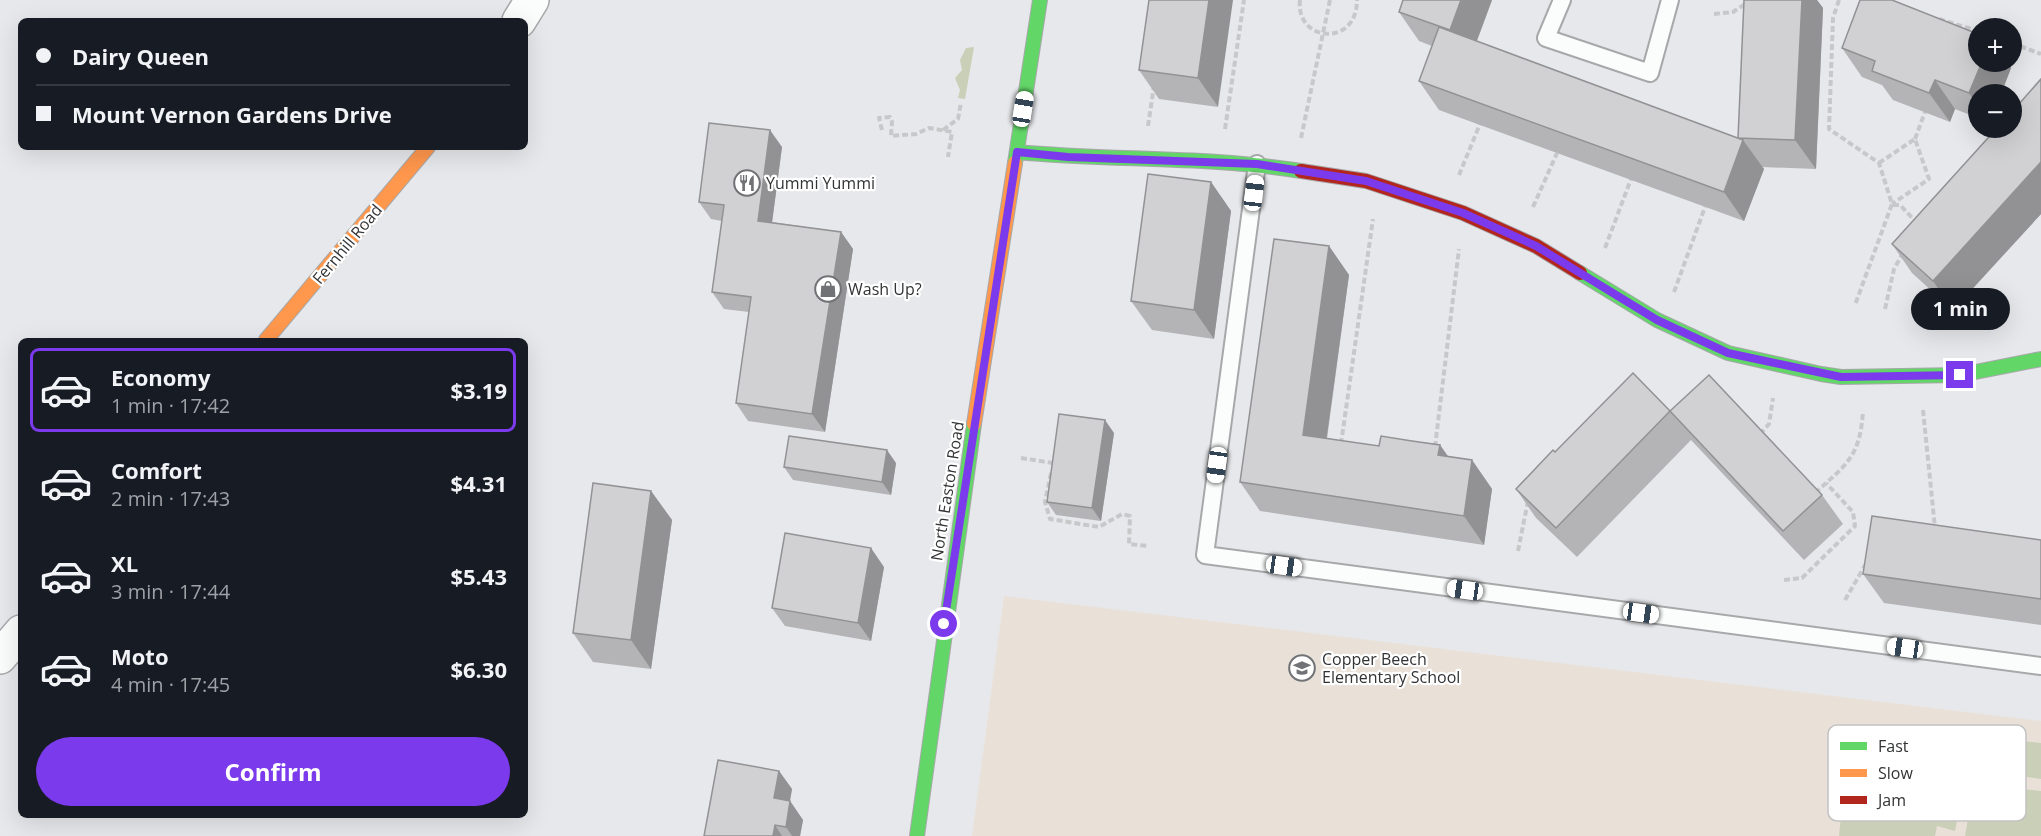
<!DOCTYPE html>
<html lang="en">
<head>
<meta charset="utf-8">
<style>
  :root { --surface:#171b24; --page:#20242c; --text:#f1f3f6; --muted:#9ea1a6; --line:#363941; --accent:#7c3aed }
  body { margin:0; font-family:"Open Sans",sans-serif; background:var(--page); color:var(--text); height:100vh; display:flex; flex-direction:column; font-size:22px; white-space:nowrap }
  * { box-sizing:border-box; margin:0 }
  p { font-size:20px; color:var(--muted) }
  .icon { flex:none; width:33px; height:33px; fill:none; stroke:currentColor; stroke-width:2; stroke-linecap:round; stroke-linejoin:round }
  .map { position:relative; flex:1; overflow:hidden }
  .drawer { position:absolute; left:18px; top:338px; width:510px; height:480px; display:flex; flex-direction:column; background:var(--surface); border-radius:9px; box-shadow:0 6px 24px #0002 }
  .drawer>* { flex:none }
  .guide { position:absolute; left:18px; top:18px; width:510px; height:132px; border-radius:9px; box-shadow:0 6px 24px #0002; display:grid; align-content:center; height:132px; padding:0 18px; background:var(--surface) }
  .controls { position:absolute; left:1968px; top:18px; display:grid; gap:12px }
  .controls a { display:grid; place-items:center; width:54px; height:54px; border-radius:50%; background:var(--surface); box-shadow:0 6px 24px #0002; font-size:30px }
  .end { position:absolute; width:27px; height:27px; margin:-14px; border:8px solid #7c3aed; background:#fff; box-shadow:0 0 0 3px #fff }
  .from { border-radius:50% }
  .bubble { position:absolute; height:42px; border-radius:21px; background:var(--surface); box-shadow:0 6px 24px #0002; font-size:20px; font-weight:700; line-height:42px; text-align:center }
  .car { position:absolute; width:18px; height:36px; margin:-18px -9px; border-radius:8px; box-shadow:0 0 4px 2px #0007; background:linear-gradient(#fff 24%,#345 0 40%,#fff 0 76%,#345 0 86%,#fff 0) }
  .guide b { display:flex; align-items:center; gap:21px; height:57px; font-size:22px }
  .guide b+b { border-top:2px solid var(--line) }
  .guide i { width:15px; height:15px; background:var(--text) }
  ul { padding:10px 0 0; list-style:none }
  li { display:flex; align-items:center; gap:18px; height:84px; margin:0 12px 9px; padding:0 6px; border:3px solid transparent; border-radius:9px }
  li div { flex:1 }
  li b { display:block; font-size:22px }
  li em { font-style:normal; font-weight:700 }
  li.on { border-color:var(--accent) }
  li>.icon { width:54px; height:54px; stroke-width:1.5 }
  .action { display:flex; gap:12px; margin-top:auto; padding:12px 18px }
  .action a { flex:1; height:69px; border-radius:36px; background:var(--accent); color:#fff; font-size:24px; font-weight:700; line-height:69px; text-align:center }
  .map>svg:first-child { display:block }
  .education { fill:#e9e1d8 }
  .green { fill:#cacfb7 }
  .lines { fill:none; stroke-linecap:round; stroke-linejoin:round }
  .lane-casing { stroke:#a7a8aa; stroke-width:20 }
  .street-casing { stroke:#a7a8aa; stroke-width:36 }
  .fast-casing { stroke:#a7a8aa; stroke-width:16 }
  .slow-casing { stroke:#a7a8aa; stroke-width:16 }
  .jam-casing { stroke:#a7a8aa; stroke-width:16 }
  .path { stroke:#c8c8ca; stroke-width:4; stroke-dasharray:6 3; stroke-linecap:butt }
  .lane { stroke:#fbfcfc; stroke-width:16 }
  .street { stroke:#fbfcfc; stroke-width:33 }
  .fast { stroke:#63d668; stroke-width:14 }
  .slow { stroke:#ff974d; stroke-width:14 }
  .jam { stroke:#b3261e; stroke-width:14 }
  .wall { fill:#b4b4b6 }
  .shaded-wall { fill:#929294 }
  .building { fill:#d1d1d4; stroke:#929294; stroke-width:1.5 }
  .route { stroke:#7c3aed; stroke-width:8 }
  .labels { text-anchor:middle; dominant-baseline:central; stroke-width:4.5; stroke-linejoin:round; paint-order:stroke }
  .poi-label { font-size:16px; fill:#323335; stroke:#fff; text-anchor:start }
  .street-label { font-size:16px; fill:#323335; stroke:#fff }
  .key { fill:#fff; stroke:#c2c2c2; stroke-width:1.5 }
  .key-label { font-size:16px; fill:#323335 }
</style>
</head>
<body>
<div class="map">
<svg width="2041" height="836" viewBox="0 0 2041 836">
  <rect width="100%" height="100%" fill="#e7e8eb"/>
  <!-- education -->
  <polygon class="education" points="1004,596 2041,721 2041,836 972,836"/>
  <!-- green -->
  <g class="green">
    <polygon points="974,47 965,99 958,98 960,90 955,78 962,70 960,60 966,48"/>
    <polygon points="2001,739 2041,743 2041,779 1982,770 1964,786 1955,831 1937,826 1935,836 1839,836 1843,796 1911,741 1949,747"/>
    <polygon points="1974,784 2041,791 2041,836 1965,836"/>
  </g>
  <g class="lines">
    <!-- lane casing -->
    <g class="lane-casing">
      <g id="lane">
        <polyline points="1562,0 1546,38 1650,73 1670,0"/>
        <polyline points="1257,164 1205,555 2041,666"/>
      </g>
    </g>
    <!-- street casing -->
    <g class="street-casing">
      <g id="street">
        <polyline points="519,21 532,0"/>
        <polyline points="0,657 21,632"/>
      </g>
    </g>
    <!-- fast casing -->
    <g class="fast-casing">
      <g id="fast">
        <path d="M1017 152C1112 161 1207 156 1301 171"/>
        <polyline points="1015,163 1040,0"/>
        <polyline points="1580,273 1657,320 1728,353 1821,374 1841,377 1960,375 2041,359"/>
        <polyline points="917,836 974,424"/>
      </g>
    </g>
    <!-- slow casing -->
    <g class="slow-casing">
      <g id="slow">
        <polyline points="266,340 428,147"/>
        <polyline points="974,424 1015,163"/>
      </g>
    </g>
    <!-- jam casing -->
    <g class="jam-casing">
      <polyline id="jam" points="1301,171 1366,181 1463,213 1536,246 1580,273"/>
    </g>
    <!-- path -->
    <g class="path">
      <path d="M1300 0C1295 42 1357 48 1357 0"/>
      <polyline points="1839,0 1833,18 1829,129 1879,163 1892,204 1855,305"/>
      <polyline points="1714,14 1733,12 1751,0"/>
      <polyline points="1939,19 1978,31"/>
      <polyline points="2012,43 2041,54"/>
      <polyline points="1148,126 1154,86"/>
      <polyline points="1225,129 1244,0"/>
      <polyline points="882,130 879,118 890,117 892,122 891,136 916,134 929,128 952,132 948,157"/>
      <polyline points="943,130 958,119 961,103"/>
      <polyline points="1301,138 1330,0"/>
      <polyline points="1915,139 1925,112"/>
      <polyline points="1879,163 1915,139 1929,179 1892,204"/>
      <polyline points="1459,175 1480,124"/>
      <polyline points="1893,205 1900,205 1917,223"/>
      <polyline points="1533,207 1557,153"/>
      <polyline points="1605,248 1631,179"/>
      <polyline points="1674,292 1705,207"/>
      <polyline points="1885,309 1894,269 1903,253"/>
      <polyline points="1923,410 1935,528"/>
      <polyline points="1760,434 1769,424 1773,398"/>
      <polyline points="1341,444 1373,219"/>
      <polyline points="1435,447 1459,249"/>
      <polyline points="1021,458 1053,463 1053,465"/>
      <polyline points="1051,473 1045,502 1050,519 1099,527 1122,514 1130,516 1129,544 1148,546"/>
      <path d="M1815 493C1847 464 1860 457 1863 411"/>
      <polyline points="1518,551 1528,501"/>
      <polyline points="1784,580 1802,578 1855,526 1853,512 1826,483"/>
      <polyline points="1845,600 1867,562"/>
    </g>
    <!-- lane -->
    <use href="#lane" class="lane"/>
    <!-- street -->
    <use href="#street" class="street"/>
    <!-- fast -->
    <use href="#fast" class="fast"/>
    <!-- slow -->
    <use href="#slow" class="slow"/>
    <!-- jam -->
    <use href="#jam" class="jam"/>
  </g>
  <!-- wall -->
  <g class="wall">
    <polygon points="1149,0 1218,107 1159,99 1139,70"/>
    <polygon points="1403,0 1492,0 1477,41 1738,138 1744,0 1817,0 1823,8 1816,169 1762,167 1764,169 1744,221 1439,110 1419,81 1432,46 1419,41 1399,12"/>
    <polygon points="1842,48 1978,62 2007,62 2011,68 2001,94 1978,94 1978,118 1955,109 1950,122 1893,100 1882,85 1862,77"/>
    <polygon points="2041,79 2041,214 1953,310 1912,273 1892,244"/>
    <polygon points="782,147 772,222 841,232 853,249 825,432 748,421 736,403 749,312 724,309 712,292 722,221 711,219 699,202"/>
    <polygon points="1211,182 1231,211 1214,339 1152,330 1131,301"/>
    <polygon points="1329,246 1349,275 1327,439 1379,446 1440,445 1448,456 1472,460 1492,489 1484,545 1260,511 1240,482"/>
    <polygon points="1670,411 1822,495 1843,524 1804,560 1691,440 1577,557 1536,518 1516,489"/>
    <polygon points="1114,433 1101,521 1056,515 1047,502"/>
    <polygon points="896,463 891,495 793,480 784,467"/>
    <polygon points="651,491 672,520 651,669 593,662 573,633"/>
    <polygon points="2041,540 2041,625 1884,603 1863,574"/>
    <polygon points="884,567 871,641 785,626 772,608"/>
    <polygon points="779,771 792,789 790,801 803,820 800,836 704,836"/>
  </g>
  <!-- shaded-wall -->
  <g class="shaded-wall">
    <polygon points="1209,0 1233,0 1218,107 1198,78"/>
    <polygon points="1461,0 1492,0 1470,59 1450,30"/>
    <polygon points="1802,0 1817,0 1823,8 1816,169 1795,140"/>
    <polygon points="1982,62 2007,62 2011,68 2001,94 1978,94 1978,107 1969,93"/>
    <polygon points="1935,80 1955,109 1950,122 1929,93"/>
    <polygon points="770,130 782,147 770,238 758,221"/>
    <polygon points="1743,140 1764,169 1744,221 1724,192"/>
    <polygon points="2041,162 2041,214 1953,310 1933,281"/>
    <polygon points="1211,182 1231,211 1214,339 1194,310"/>
    <polygon points="841,232 853,249 825,432 812,414"/>
    <polygon points="1329,246 1349,275 1323,464 1303,435"/>
    <polygon points="1105,420 1114,433 1101,521 1092,508"/>
    <polygon points="1440,445 1460,474 1438,455"/>
    <polygon points="887,450 896,463 891,495 882,482"/>
    <polygon points="1472,460 1492,489 1484,545 1464,516"/>
    <polygon points="651,491 672,520 651,669 631,640"/>
    <polygon points="871,548 884,567 871,641 858,623"/>
    <polygon points="779,771 792,789 787,817 774,798"/>
    <polygon points="790,801 803,820 800,836 792,836 786,827"/>
    <polygon points="775,825 782,836 773,836"/>
  </g>
  <!-- building -->
  <g class="building">
    <polygon points="1149,0 1209,0 1198,78 1139,70"/>
    <polygon points="1403,0 1461,0 1450,30 1399,12"/>
    <polygon points="1744,0 1802,0 1795,140 1738,138"/>
    <polygon points="1860,0 1892,0 1978,34 1978,62 1982,62 1969,93 1935,80 1929,93 1872,71 1875,61 1842,48"/>
    <polygon points="1439,27 1743,140 1724,192 1419,81"/>
    <polygon points="2041,79 2041,162 1933,281 1892,244 1997,128 2012,128 2012,112"/>
    <polygon points="709,123 770,130 758,221 841,232 812,414 736,403 751,297 712,292 724,205 699,202"/>
    <polygon points="1148,174 1211,182 1194,310 1131,301"/>
    <polygon points="1274,239 1329,246 1303,435 1379,446 1381,436 1412,441 1440,445 1438,455 1472,460 1464,516 1240,482"/>
    <polygon points="1633,373 1670,411 1556,528 1516,489 1553,450 1555,452"/>
    <polygon points="1709,375 1822,495 1783,531 1670,411"/>
    <polygon points="1059,414 1105,420 1092,508 1047,502"/>
    <polygon points="789,436 887,450 882,482 784,467"/>
    <polygon points="593,483 651,491 631,640 573,633"/>
    <polygon points="1872,516 2041,540 2041,599 1863,574"/>
    <polygon points="785,533 871,548 858,623 772,608"/>
    <polygon points="718,760 779,771 774,798 790,801 786,827 775,825 773,836 704,836"/>
  </g>
  <g class="lines">
    <!-- route -->
    <polyline class="route" points="944,624 1017,152 1068,157 1257,164 1366,181 1463,213 1536,246 1657,320 1728,353 1841,377 1960,375"/>
  </g>
  <!-- icons -->
  <defs>
    <g id="restaurant-ring" transform="scale(1.35)"><circle r="9.5" fill="#fff" stroke="#717275" stroke-width="1.5"/><path d="M-5-6h1v4h1v-4h1v4h1v-4h1v5L-1.5 .5V6h-2V.5L-5-1ZM5-6V6H3V1.5H1.5Q1.5-4 5-6Z" fill="#717275"/></g>
    <g id="shop-ring" transform="scale(1.35)"><circle r="9.5" fill="#fff" stroke="#717275" stroke-width="1.5"/><path d="M-5-2.5h2.3a2.7 3.5 0 0 1 5.4 0H5L5.5 6h-11ZM-1.5-2.5h3a1.5 2.3 0 0 0-3 0Z" fill="#717275"/></g>
    <g id="school-ring" transform="scale(1.35)"><circle r="9.5" fill="#fff" stroke="#717275" stroke-width="1.5"/><path d="M0-5L7-2L0 1L-7-2ZM-4 1L0 2.5L4 1V4Q0 6-4 4Z" fill="#717275"/></g>
  </defs>
  <g fill-rule="evenodd">
    <use href="#restaurant-ring" x="747" y="183"/>
    <use href="#shop-ring" x="828" y="289"/>
    <use href="#school-ring" x="1302" y="668"/>
  </g>
  <g class="labels">
    <!-- poi labels -->
    <g class="poi-label">
      <text x="766" y="183">Yummi Yummi</text>
      <text x="848" y="289">Wash Up?</text>
      <text x="1322" y="659">Copper Beech<tspan x="1322" dy="18">Elementary School</tspan></text>
    </g>
    <!-- street labels -->
    <g class="street-label">
      <text transform="translate(347 244) rotate(-50)">Fernhill Road</text>
      <text transform="translate(947 491) rotate(-81)">North Easton Road</text>
    </g>
  </g>
  <!-- legend -->
  <rect x="1828" y="725" width="198" height="96" rx="9" class="key"/>
  <rect x="1840" y="742" width="27" height="8" fill="#63d668"/>
  <rect x="1840" y="769" width="27" height="8" fill="#ff974d"/>
  <rect x="1840" y="796" width="27" height="8" fill="#b3261e"/>
  <g class="key-label">
    <text x="1878" y="752">Fast</text>
    <text x="1878" y="779">Slow</text>
    <text x="1878" y="806">Jam</text>
  </g>
</svg>
<div class="controls">
<a>+</a>
<a>−</a>
</div>
<i class="end from" style="left:944px;top:624px"></i>
<i class="end" style="left:1960px;top:375px"></i>
<div class="bubble" style="left:1911px;top:288px;width:99px">1 min</div>
<i class="car" style="left:1023px;top:109px;rotate:9deg"></i>
<i class="car" style="left:1254px;top:193px;rotate:7deg"></i>
<i class="car" style="left:1217px;top:465px;rotate:188deg"></i>
<i class="car" style="left:1284px;top:566px;rotate:98deg"></i>
<i class="car" style="left:1465px;top:590px;rotate:278deg"></i>
<i class="car" style="left:1641px;top:613px;rotate:98deg"></i>
<i class="car" style="left:1905px;top:648px;rotate:278deg"></i>
<div class="guide">
<b><i class="from"></i>Dairy Queen</b>
<b><i></i>Mount Vernon Gardens Drive</b>
</div>
<section class="drawer">
<ul>
<li class="on"><svg class="icon" aria-label="car" viewBox="0 0 24 24"><path d="M5 17H2v-5l4-1 3-4h7l3 4 3 1v5h-3M9 17h6M6 11h13"/><circle cx="7" cy="17" r="2"/><circle cx="17" cy="17" r="2"/></svg><div><b>Economy</b><p>1 min · 17:42</p></div><em>$3.19</em></li>
<li><svg class="icon" aria-label="car" viewBox="0 0 24 24"><path d="M5 17H2v-5l4-1 3-4h7l3 4 3 1v5h-3M9 17h6M6 11h13"/><circle cx="7" cy="17" r="2"/><circle cx="17" cy="17" r="2"/></svg><div><b>Comfort</b><p>2 min · 17:43</p></div><em>$4.31</em></li>
<li><svg class="icon" aria-label="car" viewBox="0 0 24 24"><path d="M5 17H2v-5l4-1 3-4h7l3 4 3 1v5h-3M9 17h6M6 11h13"/><circle cx="7" cy="17" r="2"/><circle cx="17" cy="17" r="2"/></svg><div><b>XL</b><p>3 min · 17:44</p></div><em>$5.43</em></li>
<li><svg class="icon" aria-label="car" viewBox="0 0 24 24"><path d="M5 17H2v-5l4-1 3-4h7l3 4 3 1v5h-3M9 17h6M6 11h13"/><circle cx="7" cy="17" r="2"/><circle cx="17" cy="17" r="2"/></svg><div><b>Moto</b><p>4 min · 17:45</p></div><em>$6.30</em></li>
</ul>
<div class="action"><a>Confirm</a></div>
</section>
</div>
</body>
</html>
